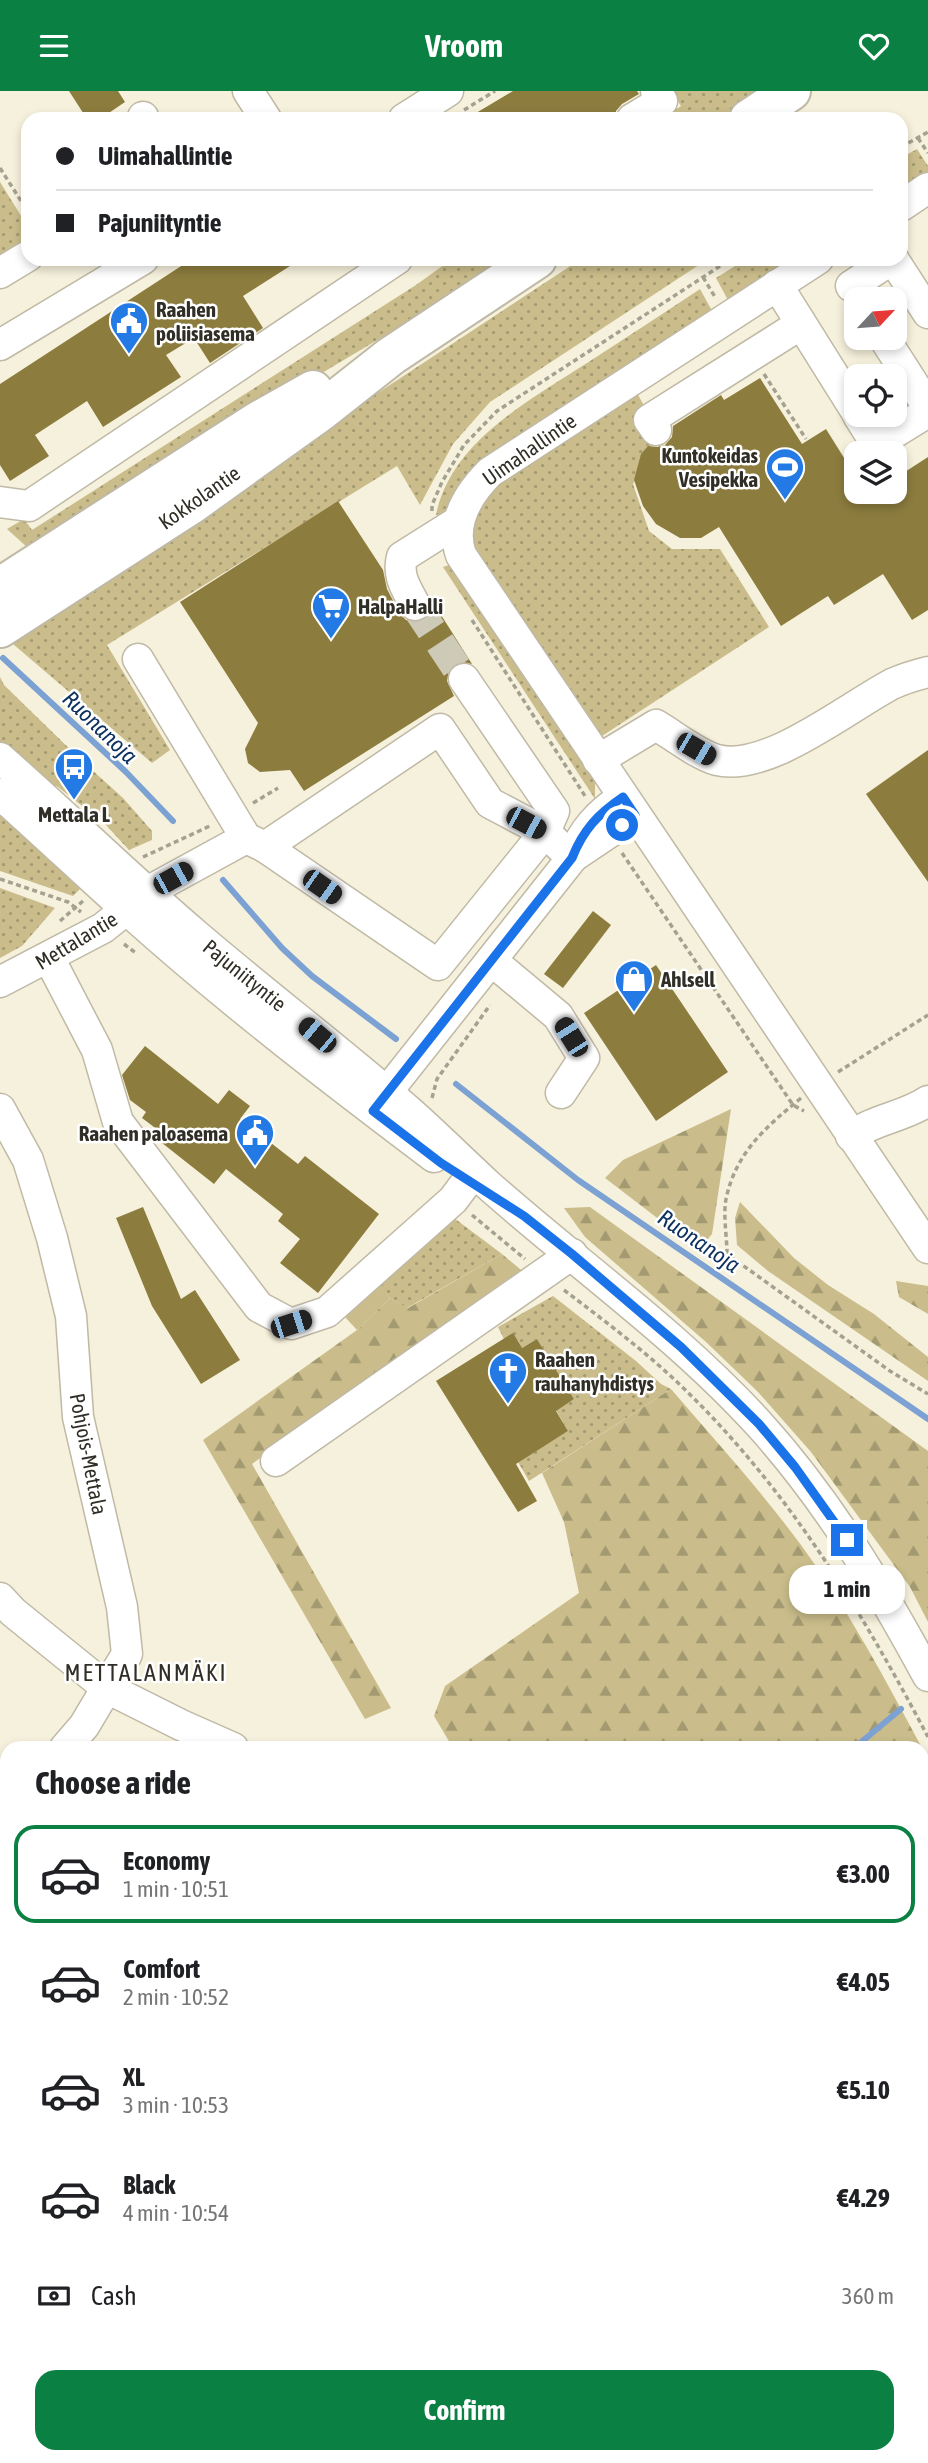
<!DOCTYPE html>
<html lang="en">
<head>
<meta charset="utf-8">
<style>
  :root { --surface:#fff; --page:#f6f6f6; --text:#202124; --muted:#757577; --line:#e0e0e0; --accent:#0b8043 }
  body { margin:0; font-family:"Asap Condensed",sans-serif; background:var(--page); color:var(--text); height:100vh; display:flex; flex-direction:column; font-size:26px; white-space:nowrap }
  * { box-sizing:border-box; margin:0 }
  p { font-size:23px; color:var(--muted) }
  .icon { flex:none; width:38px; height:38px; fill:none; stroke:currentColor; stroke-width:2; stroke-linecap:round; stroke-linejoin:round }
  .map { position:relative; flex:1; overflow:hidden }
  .side { position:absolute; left:0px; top:1650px; width:929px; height:723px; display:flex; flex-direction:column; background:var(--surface); border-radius:21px 21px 0 0; box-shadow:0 4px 10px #0003 }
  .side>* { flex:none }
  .guide { position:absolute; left:21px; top:21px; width:887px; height:154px; border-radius:21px; box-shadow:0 4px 10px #0003; display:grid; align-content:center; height:154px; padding:0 35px; background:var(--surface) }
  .needle { width:46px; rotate:64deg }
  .buttons { position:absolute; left:844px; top:196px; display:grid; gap:14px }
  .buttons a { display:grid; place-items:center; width:63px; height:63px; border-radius:14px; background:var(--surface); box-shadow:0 4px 10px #0003; font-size:35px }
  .end { position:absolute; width:32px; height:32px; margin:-16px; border:9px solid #1a73e8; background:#fff; box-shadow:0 0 0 4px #fff }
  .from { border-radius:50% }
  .bubble { position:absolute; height:49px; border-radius:21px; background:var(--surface); box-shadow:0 4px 10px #0003; font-size:23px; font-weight:700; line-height:49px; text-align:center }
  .car { position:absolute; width:21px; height:42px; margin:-21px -10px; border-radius:9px; box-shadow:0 0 5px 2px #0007; background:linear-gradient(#222 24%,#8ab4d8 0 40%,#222 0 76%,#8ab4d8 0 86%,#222 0) }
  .guide b { display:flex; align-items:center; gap:24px; height:66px; font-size:26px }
  .guide b+b { border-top:2px solid var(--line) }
  .guide i { width:18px; height:18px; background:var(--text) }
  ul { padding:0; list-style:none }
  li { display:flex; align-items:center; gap:21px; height:98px; margin:0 14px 10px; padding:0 21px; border:4px solid transparent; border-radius:21px }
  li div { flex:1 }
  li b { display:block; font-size:26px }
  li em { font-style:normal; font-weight:700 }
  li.current { border-color:var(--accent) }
  li>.icon { width:63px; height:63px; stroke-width:1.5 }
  h2 { padding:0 35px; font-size:32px; line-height:84px }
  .pay { display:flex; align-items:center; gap:18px; height:77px; padding:0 35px; font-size:26px }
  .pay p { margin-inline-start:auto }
  .cta { display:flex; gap:14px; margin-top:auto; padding:14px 35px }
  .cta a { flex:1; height:80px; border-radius:21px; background:var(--accent); color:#fff; font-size:28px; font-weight:700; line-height:80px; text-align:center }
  header { display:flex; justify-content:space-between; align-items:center; height:91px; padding:0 35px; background:var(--accent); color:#fff; font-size:32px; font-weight:700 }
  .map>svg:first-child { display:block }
  .grass { fill:url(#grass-dots) }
  .forest { fill:url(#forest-firs) }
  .wetland { fill:url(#wetland-marsh) }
  .garden { fill:#cabd8b }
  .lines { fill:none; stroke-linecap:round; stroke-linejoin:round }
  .stream { stroke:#7ca1d3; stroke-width:6 }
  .building { fill:#8c7c3e }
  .minor-tunnel { stroke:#cecab8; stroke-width:30; stroke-dasharray:30 15; stroke-linecap:butt }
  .minor-casing { stroke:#bfb9a5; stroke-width:33 }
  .major-casing { stroke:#bfb9a5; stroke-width:42 }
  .highway-casing { stroke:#bfb9a5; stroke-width:42 }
  .path { stroke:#a4a191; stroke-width:3.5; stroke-dasharray:5 3.5; stroke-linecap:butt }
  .minor { stroke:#fff; stroke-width:30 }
  .major { stroke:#fff; stroke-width:38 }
  .highway { stroke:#fff; stroke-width:38 }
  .route { stroke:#1a73e8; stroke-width:9 }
  .labels { text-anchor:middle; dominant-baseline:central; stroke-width:5; stroke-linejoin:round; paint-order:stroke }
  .poi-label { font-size:21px; font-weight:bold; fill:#302e26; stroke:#fff; text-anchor:start }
  .street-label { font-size:21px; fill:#302e26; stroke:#fff }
  .water-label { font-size:23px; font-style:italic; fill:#0c315f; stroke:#fff }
  .quarter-label { font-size:24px; letter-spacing:2px; fill:#302e26; stroke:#fff }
</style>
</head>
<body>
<header><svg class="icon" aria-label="menu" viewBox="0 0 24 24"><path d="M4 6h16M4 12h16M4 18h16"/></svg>Vroom<svg class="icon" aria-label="heart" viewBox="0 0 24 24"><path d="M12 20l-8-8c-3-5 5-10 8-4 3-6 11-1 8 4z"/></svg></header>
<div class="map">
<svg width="928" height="2372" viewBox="0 0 928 2372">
  <defs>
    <pattern id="grass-dots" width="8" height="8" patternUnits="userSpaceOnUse" patternTransform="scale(1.75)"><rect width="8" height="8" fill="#cabd8b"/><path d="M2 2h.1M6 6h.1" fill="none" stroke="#a49a71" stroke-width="1.8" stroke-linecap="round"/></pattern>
    <pattern id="forest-firs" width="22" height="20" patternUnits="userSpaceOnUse" patternTransform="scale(1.75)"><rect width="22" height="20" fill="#cabd8b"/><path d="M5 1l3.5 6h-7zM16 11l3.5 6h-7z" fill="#a49a71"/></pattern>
    <pattern id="wetland-marsh" width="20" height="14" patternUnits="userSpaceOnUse" patternTransform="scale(1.75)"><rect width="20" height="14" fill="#cabd8b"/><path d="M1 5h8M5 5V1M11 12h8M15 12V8" fill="none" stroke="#a49a71"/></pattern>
  </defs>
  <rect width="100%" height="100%" fill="#f6f1dc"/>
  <!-- grass -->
  <g class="grass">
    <polygon points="671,0 761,0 723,28 661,28 681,15"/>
    <polygon points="917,58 928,75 928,82 901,99 901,67"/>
    <polygon points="0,91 28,136 28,146 0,165"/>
    <polygon points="452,168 510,168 463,198 28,457 7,438 24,428 32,439 416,194"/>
    <polygon points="581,168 708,168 490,311 453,353 420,414 397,375 107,554 170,659 152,672 6,547"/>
    <polygon points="746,168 795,168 729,211 716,187"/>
    <path d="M700 198 711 218 703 229 471 380 443 422 436 424C451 350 529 310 587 272 625 247 663 223 700 198Z"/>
    <polygon points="637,302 647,320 653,351 633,393 649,440 672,458 720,458 769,536 599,647 473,462 469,439 481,410 510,378"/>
    <polygon points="449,474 458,482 588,677 595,692 595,708 443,476"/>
    <polygon points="0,586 4,594 81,669 123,707 152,740 152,749 129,759 105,733 58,696 37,686 0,658"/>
    <polygon points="0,723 70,785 81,797 73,805 0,780"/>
    <polygon points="0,797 55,817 22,855 0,867"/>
    <polygon points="450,1124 502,1163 407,1217 390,1207 378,1194"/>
    <polygon points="553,1205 636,1270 661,1293 671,1298 529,1390 518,1371 568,1340 556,1319 574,1308 537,1248 522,1257 504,1248 498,1236"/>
    <polygon points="0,2039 7,2040 7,2131 0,2131"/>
  </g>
  <!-- forest -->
  <g class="forest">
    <polygon points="731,1018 712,1143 699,1159 605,1087 623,1069"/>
    <polygon points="740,1111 794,1167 828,1194 874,1223 928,1266 928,1290 768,1180 737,1154 735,1127"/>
    <polygon points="590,1116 928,1360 928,1531 910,1496 811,1361 758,1301 706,1251 585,1146 564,1117"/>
    <polygon points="502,1163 526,1183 391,1273 252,1373 391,1617 365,1628 203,1349 357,1239 390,1207 408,1217"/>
    <polygon points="896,1190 928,1195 928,1223 899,1206"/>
    <path d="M671 1298C715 1349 761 1400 801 1454 848 1518 885 1588 922 1657H453L434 1625 445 1595 579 1502 564 1431 542 1382Z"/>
    <polygon points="922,1657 928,1669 928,2031 922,2034"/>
    <polygon points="0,1920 7,1927 7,2040 0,2039"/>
    <polygon points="928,2186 928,2313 922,2313 922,2189"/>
    <polygon points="922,2356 928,2356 928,2372 758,2372 805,2366 922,2366"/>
    <polygon points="107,2366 359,2366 366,2372 95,2372"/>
  </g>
  <!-- wetland -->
  <polygon class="wetland" points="0,2181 7,2182 7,2366 107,2366 95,2372 0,2372"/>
  <!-- garden -->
  <polygon class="garden" points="378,1193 390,1207 357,1239 344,1225"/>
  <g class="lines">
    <!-- stream -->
    <g class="stream">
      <polyline points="3,567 126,681 173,730"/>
      <polyline points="223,789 282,857 312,885 396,948"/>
      <polyline points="456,993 578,1089 928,1328"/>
      <polyline points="854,1657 901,1618"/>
      <polyline points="0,2286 7,2287"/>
    </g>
  </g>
  <!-- building -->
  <g class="building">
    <polygon points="69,0 118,0 125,11 100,28 87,28"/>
    <polygon points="513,0 637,0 639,3 622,13 616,20 615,28 466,28"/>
    <polygon points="192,168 301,168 243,205 263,237 210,272 194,247 166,264 181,286 103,336 87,310 35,344 49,365 10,390 0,374 0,293"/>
    <polygon points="760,287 802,353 826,338 856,386 856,401 894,401 894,388 928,366 928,519 912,529 883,483 834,514 828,505 781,535 719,436 701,447 680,447 656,433 643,415 634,389 641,363 648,355 657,356 665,354 672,346 673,335 721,304 724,309"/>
    <polygon points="338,410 383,479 387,498 400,523 406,529 415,531 423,530 430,523 432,515 431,508 472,573 462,571 455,573 449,580 447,590 454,605 304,700 290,679 260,681 248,672 245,658 258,632 180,511"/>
    <polygon points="928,659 928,791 866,703"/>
    <polygon points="593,820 611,834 563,897 544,883"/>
    <polygon points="656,874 728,981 656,1030 584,922"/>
    <polygon points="145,955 218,1013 229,999 250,1015 240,1028 298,1073 305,1065 379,1123 318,1202 280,1172 300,1148 278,1130 283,1123 226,1078 214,1093 157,1048 162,1042 142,1027 146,1021 130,1009 122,984"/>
    <polygon points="143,1116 181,1208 195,1199 240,1269 201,1293 152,1215 116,1127"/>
    <polygon points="513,1242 522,1257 537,1248 574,1308 556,1320 568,1340 516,1373 537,1410 518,1421 436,1290"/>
  </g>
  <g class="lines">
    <!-- minor-tunnel -->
    <polyline class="minor-tunnel" points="415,514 464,588"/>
    <!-- minor casing -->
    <g class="minor-casing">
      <g id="minor">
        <polyline points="248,0 266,28"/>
        <polyline points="143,26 144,28"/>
        <polyline points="404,28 448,0"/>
        <polyline points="632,28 662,10 656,0"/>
        <polyline points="901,115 928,97"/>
        <path d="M818 168 490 381C467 404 450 432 461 464L928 1157"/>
        <polyline points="893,168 928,222"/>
        <polyline points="0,182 28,165"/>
        <polyline points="777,194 856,320"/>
        <polyline points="851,195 892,168"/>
        <polyline points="884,247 928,316"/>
        <polyline points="0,254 143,168"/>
        <polyline points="858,324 876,353 928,321"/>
        <polyline points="656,339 649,329 801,233"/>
        <polyline points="0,411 29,415 397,168"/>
        <path d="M415 514C406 497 397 485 402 466L459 430"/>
        <polyline points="138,568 246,747 265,756 440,638 490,712 545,741 572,767"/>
        <path d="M0 667C66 725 129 787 196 844 266 904 340 960 410 1021 436 1044 461 1069 487 1093 577 1173 677 1243 759 1333 827 1408 880 1496 928 1585"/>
        <path d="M598 669 656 634C673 644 698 664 717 669 767 682 848 616 892 593 903 588 916 584 928 581"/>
        <path d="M0 703C45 743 89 785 134 825 229 910 332 989 434 1066"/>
        <polyline points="265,756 438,874 545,741 554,720 464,588"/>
        <polyline points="577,763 635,724"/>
        <polyline points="49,867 97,959 118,1031 259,1216 291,1233 327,1221 453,1109 474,1081"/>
        <polyline points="492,870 558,925 584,967 561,1002"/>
        <polyline points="0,891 103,837 149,800 246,747"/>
        <path d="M375 1016 572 767C583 739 598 723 623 706"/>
        <polyline points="0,1018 28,1069 52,1147 71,1225 78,1326 122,1516 127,1563 84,1635 65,1657"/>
        <path d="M851 1045C875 1028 904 1026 928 1010"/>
        <polyline points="276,1370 572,1163"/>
        <polyline points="0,1507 13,1521 107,1597 181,1634 233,1657"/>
        <polyline points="0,1731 7,1723"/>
        <polyline points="922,2174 928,2171"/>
      </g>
    </g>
    <!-- major casing -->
    <g class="major-casing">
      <g id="major">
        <polyline points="749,28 791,0"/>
        <polyline points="0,496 258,330 313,299"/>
        <polyline points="0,537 192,413 320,321 391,265 537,168"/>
      </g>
    </g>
    <!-- highway casing -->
    <g class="highway-casing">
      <g id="highway">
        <polyline points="0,1873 7,1879"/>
        <polyline points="491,2366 497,2372"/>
      </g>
    </g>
    <!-- path -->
    <g class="path">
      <polyline points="464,19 495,0"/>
      <polyline points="808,27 809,28"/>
      <polyline points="918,47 928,62"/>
      <polyline points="901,56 928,41"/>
      <polyline points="0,77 28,121"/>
      <polyline points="703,186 715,206"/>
      <polyline points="764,283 806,348"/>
      <polyline points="432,420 432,414 442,391 464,354 497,320 731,168"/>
      <polyline points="472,529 585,705"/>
      <polyline points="253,712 278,697"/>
      <polyline points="622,762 793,1014 804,1020"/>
      <polyline points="143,766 212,734"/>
      <polyline points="0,788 68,811 81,821"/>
      <polyline points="60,830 83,810"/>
      <polyline points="124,853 137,863"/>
      <polyline points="838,981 928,924"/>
      <polyline points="432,1007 437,988 490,914"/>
      <path d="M801 1007C766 1036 736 1061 726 1108 723 1125 727 1146 727 1163L890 1280 928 1303"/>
      <polyline points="472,1124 525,1168"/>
      <path d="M564 1199C602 1228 641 1257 676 1290 784 1392 859 1515 928 1646"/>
      <polyline points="0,1910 7,1916"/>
      <polyline points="367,2366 373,2372"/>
      <polyline points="691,2366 693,2372"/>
    </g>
    <!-- minor -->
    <use href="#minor" class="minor"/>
    <!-- major -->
    <use href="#major" class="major"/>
    <!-- highway -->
    <use href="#highway" class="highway"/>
  </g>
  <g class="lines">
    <!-- route -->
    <path class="route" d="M622 734 635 724 623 706C598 723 583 739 572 767L373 1020 441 1072 524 1125 572 1163 681 1256 759 1333 795 1376 847 1449"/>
  </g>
  <!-- icons -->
  <defs>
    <g id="civic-pin" transform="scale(2.0125)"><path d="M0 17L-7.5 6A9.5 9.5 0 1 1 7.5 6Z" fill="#247ae5" stroke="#fff"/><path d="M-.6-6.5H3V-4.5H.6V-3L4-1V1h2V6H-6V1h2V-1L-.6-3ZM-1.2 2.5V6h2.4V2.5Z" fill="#fff"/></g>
    <g id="stadium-pin" transform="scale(2.0125)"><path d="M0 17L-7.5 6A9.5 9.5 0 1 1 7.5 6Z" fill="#247ae5" stroke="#fff"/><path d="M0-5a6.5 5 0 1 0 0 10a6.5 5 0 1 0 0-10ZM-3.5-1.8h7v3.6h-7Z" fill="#fff"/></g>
    <g id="supermarket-pin" transform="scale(2.0125)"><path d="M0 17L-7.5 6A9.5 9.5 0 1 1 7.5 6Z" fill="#247ae5" stroke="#fff"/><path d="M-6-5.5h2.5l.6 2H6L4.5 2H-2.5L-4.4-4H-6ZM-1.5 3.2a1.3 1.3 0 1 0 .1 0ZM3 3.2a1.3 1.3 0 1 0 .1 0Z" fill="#fff"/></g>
    <g id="bus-pin" transform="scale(2.0125)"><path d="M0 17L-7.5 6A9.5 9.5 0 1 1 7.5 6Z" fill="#247ae5" stroke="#fff"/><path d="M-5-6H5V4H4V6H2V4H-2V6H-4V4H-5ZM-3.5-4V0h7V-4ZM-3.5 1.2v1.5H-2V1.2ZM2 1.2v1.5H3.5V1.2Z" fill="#fff"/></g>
    <g id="shop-pin" transform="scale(2.0125)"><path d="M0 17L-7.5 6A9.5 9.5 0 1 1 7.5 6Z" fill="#247ae5" stroke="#fff"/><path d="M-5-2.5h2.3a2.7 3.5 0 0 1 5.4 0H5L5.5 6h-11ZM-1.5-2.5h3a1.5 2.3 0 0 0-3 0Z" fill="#fff"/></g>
    <g id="church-pin" transform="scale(2.0125)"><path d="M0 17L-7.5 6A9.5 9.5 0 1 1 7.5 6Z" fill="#247ae5" stroke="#fff"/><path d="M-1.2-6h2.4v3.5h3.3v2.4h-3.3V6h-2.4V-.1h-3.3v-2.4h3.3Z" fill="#fff"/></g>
  </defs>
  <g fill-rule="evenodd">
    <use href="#civic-pin" x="129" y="230"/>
    <use href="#stadium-pin" x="785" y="376"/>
    <use href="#supermarket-pin" x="331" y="515"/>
    <use href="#bus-pin" x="74" y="676"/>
    <use href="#shop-pin" x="634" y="888"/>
    <use href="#civic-pin" x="255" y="1042"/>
    <use href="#church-pin" x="508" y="1280"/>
  </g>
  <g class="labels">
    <!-- poi labels -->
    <g class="poi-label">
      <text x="156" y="218">Raahen<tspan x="156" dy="24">poliisiasema</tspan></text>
      <text x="758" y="364" text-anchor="end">Kuntokeidas<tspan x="758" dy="24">Vesipekka</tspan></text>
      <text x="358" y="515">HalpaHalli</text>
      <text x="74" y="723" text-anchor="middle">Mettala L</text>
      <text x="661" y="888">Ahlsell</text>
      <text x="228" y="1042" text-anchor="end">Raahen paloasema</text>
      <text x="535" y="1268">Raahen<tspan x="535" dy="24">rauhanyhdistys</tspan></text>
    </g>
    <!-- street labels -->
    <g class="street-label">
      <text transform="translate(529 358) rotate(-35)">Uimahallintie</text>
      <text transform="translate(199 406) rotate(-35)">Kokkolantie</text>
      <text transform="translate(76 849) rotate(-31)">Mettalantie</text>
      <text transform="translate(245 884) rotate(39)">Pajuniityntie</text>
      <text transform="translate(89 1363) rotate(79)">Pohjois-Mettala</text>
    </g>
    <!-- water labels -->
    <g class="water-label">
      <text transform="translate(100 636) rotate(44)">Ruonanoja</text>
      <text transform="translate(699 1150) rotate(34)">Ruonanoja</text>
    </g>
    <!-- quarter labels -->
    <g class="quarter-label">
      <text x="146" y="1581">METTALANMÄKI</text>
    </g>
  </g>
</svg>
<div class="buttons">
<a><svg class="needle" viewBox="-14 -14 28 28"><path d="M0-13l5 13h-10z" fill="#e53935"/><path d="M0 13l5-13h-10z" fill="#757577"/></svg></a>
<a><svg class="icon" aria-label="locate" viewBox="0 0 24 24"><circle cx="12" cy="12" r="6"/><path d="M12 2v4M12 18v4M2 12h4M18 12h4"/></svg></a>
<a><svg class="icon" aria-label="layers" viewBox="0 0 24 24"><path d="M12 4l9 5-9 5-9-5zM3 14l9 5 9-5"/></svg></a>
</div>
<i class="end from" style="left:622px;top:734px"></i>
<i class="end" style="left:847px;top:1449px"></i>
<div class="bubble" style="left:789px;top:1474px;width:116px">1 min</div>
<i class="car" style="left:696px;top:658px;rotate:120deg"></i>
<i class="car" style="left:526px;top:732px;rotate:118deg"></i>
<i class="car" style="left:173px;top:787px;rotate:61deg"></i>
<i class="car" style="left:322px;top:796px;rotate:125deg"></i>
<i class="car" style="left:317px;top:944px;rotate:310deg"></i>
<i class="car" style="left:571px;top:946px;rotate:328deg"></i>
<i class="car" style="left:291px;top:1233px;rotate:72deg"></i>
<div class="guide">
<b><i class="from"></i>Uimahallintie</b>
<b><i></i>Pajuniityntie</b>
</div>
<section class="side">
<h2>Choose a ride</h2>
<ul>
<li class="current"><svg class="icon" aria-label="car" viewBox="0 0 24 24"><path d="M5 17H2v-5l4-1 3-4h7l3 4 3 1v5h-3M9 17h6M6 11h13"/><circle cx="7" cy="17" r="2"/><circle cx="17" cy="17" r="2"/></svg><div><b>Economy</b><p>1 min · 10:51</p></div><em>€3.00</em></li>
<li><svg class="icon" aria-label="car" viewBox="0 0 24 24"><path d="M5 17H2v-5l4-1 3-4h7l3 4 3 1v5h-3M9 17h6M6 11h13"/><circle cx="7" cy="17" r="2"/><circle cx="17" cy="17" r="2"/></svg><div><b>Comfort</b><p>2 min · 10:52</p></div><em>€4.05</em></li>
<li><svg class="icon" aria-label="car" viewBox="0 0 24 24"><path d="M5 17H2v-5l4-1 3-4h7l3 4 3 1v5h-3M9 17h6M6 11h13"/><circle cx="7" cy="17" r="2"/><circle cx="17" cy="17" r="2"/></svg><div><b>XL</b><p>3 min · 10:53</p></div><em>€5.10</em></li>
<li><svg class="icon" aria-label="car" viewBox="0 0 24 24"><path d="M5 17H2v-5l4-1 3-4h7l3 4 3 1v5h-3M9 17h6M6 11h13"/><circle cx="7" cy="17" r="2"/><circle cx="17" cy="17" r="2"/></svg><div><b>Black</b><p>4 min · 10:54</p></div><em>€4.29</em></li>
</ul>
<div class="pay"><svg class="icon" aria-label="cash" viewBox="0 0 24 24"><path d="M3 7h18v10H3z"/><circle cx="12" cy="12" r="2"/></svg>Cash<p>360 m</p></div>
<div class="cta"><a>Confirm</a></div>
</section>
</div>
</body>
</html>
